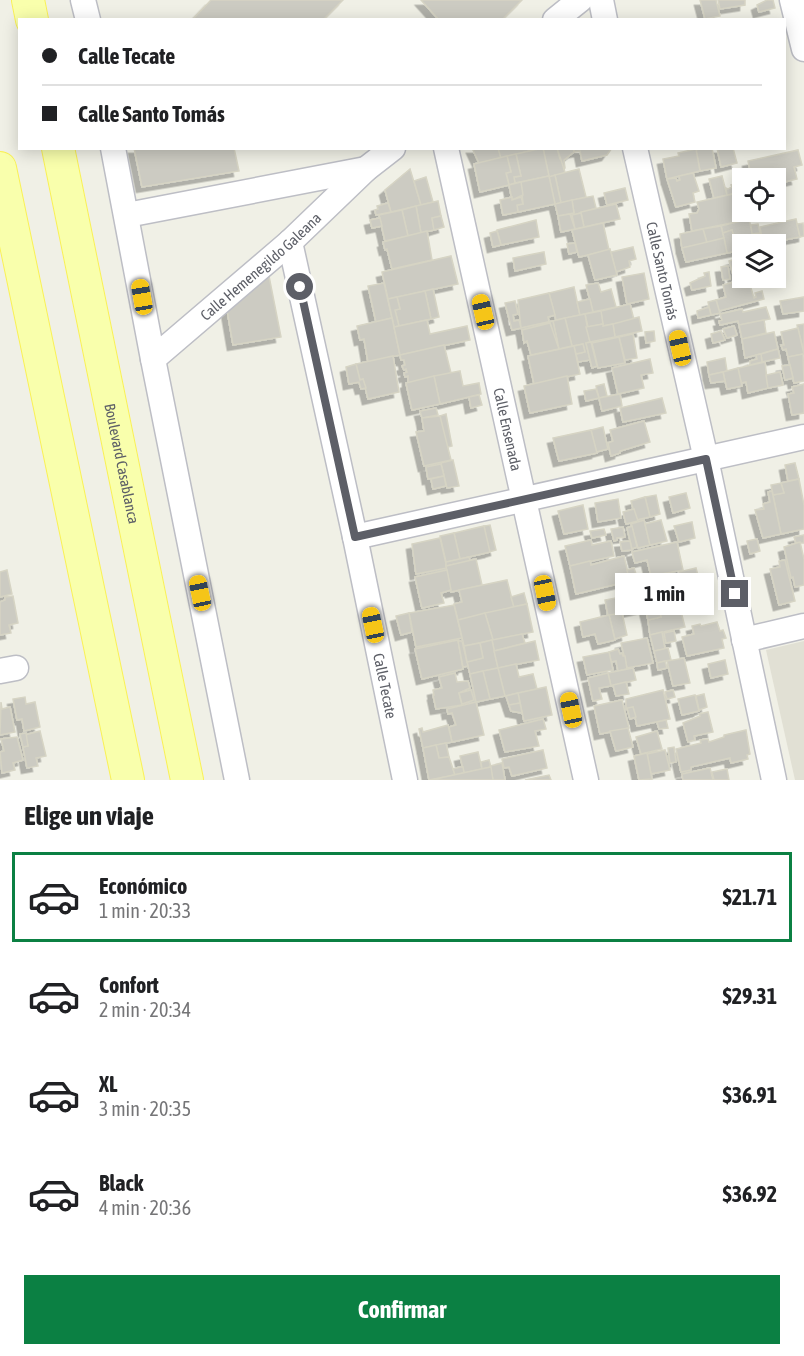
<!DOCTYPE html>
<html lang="es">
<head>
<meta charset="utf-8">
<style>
  :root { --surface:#fff; --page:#f2f2f2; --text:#202124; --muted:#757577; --line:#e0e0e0; --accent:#0b8043 }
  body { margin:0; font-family:"Asap Condensed",sans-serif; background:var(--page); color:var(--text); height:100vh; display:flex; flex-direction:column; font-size:22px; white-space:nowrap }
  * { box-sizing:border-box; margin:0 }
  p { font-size:20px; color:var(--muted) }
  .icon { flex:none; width:33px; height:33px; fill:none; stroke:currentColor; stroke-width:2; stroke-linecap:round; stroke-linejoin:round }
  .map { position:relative; height:780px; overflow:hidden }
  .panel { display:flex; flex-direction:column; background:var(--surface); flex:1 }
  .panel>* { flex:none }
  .banner { position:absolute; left:18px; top:18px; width:768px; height:132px; border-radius:0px; box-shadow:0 3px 15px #0003; display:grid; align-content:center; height:132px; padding:0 24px; background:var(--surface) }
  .tools { position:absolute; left:732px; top:168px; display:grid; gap:12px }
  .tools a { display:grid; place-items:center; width:54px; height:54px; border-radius:0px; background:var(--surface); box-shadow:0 3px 15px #0003; font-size:30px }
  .end { position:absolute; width:27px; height:27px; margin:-14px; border:8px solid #5d5f67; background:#fff; box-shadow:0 0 0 3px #fff }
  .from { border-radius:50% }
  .bubble { position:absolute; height:42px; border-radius:0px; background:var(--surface); box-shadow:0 3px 15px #0003; font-size:20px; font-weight:700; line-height:42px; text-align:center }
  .car { position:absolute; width:18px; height:36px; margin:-18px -9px; border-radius:8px; box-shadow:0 0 4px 2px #0007; background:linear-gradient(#f5c518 24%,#345 0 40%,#f5c518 0 76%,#345 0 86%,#f5c518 0) }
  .banner b { display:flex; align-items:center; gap:21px; height:57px; font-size:22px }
  .banner b+b { border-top:2px solid var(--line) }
  .banner i { width:15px; height:15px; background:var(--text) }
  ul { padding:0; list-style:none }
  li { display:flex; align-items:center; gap:18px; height:90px; margin:0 12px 9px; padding:0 12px; border:3px solid transparent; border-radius:0px }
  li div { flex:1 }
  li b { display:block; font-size:22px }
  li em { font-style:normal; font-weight:700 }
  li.on { border-color:var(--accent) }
  li>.icon { width:54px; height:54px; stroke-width:1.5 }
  h2 { padding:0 24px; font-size:27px; line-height:72px }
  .primary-button { display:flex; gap:12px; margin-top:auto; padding:12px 24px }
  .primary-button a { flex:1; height:69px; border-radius:0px; background:var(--accent); color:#fff; font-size:24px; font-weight:700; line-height:69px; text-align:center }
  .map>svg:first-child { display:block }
  .education { fill:#e1e0d4 }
  .building { fill:#cccbc2; stroke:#d6d4c4; stroke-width:1.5; filter:url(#shadow) }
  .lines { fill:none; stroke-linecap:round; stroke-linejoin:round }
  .minor-casing { stroke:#bdbec5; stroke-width:27 }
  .major-casing { stroke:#faf156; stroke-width:34 }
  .minor { stroke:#fff; stroke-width:24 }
  .major { stroke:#f9ffac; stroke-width:32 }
  .route { stroke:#5d5f67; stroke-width:8 }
  .labels { text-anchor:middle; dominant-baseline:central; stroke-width:5; stroke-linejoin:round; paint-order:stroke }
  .street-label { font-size:15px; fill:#5d5f67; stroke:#fff }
</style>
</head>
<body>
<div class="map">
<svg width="804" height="780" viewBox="0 0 804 780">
  <defs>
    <filter id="shadow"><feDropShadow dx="-5.5" dy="5.5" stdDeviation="0" flood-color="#0004"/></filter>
  </defs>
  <rect width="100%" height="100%" fill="#f0f0e6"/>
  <!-- education -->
  <polygon class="education" points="804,641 804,780 795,780 766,650"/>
  <!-- building -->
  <g class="building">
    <polygon points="211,0 343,0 323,20 192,20"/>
    <polygon points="421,0 522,0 502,20 439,20"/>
    <polygon points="700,0 716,0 720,16 705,19"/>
    <polygon points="718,0 745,0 745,5 720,9"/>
    <polygon points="767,0 773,0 775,8 759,12 757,5"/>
    <polygon points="134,148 234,148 239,171 142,187"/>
    <polygon points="472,148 498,148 501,158 479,163"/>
    <polygon points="498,148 542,148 501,158"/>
    <polygon points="543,148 557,148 560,159 562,159 565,173 549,177"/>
    <polygon points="543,148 549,176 515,183 514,177 521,176 516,154"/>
    <polygon points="557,148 574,148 574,152 564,160 565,168 564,169"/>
    <polygon points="574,148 612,148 607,155 582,161 580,151 574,152"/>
    <polygon points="704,148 712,148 716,168 700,171 696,150"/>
    <polygon points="717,148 733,148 737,163 721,167"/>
    <polygon points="696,149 700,171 667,179 663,159 679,156 678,153"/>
    <polygon points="798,150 802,165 794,167 797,179 776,184 776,178 756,178 755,175 751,175 748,161"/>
    <polygon points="516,154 521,176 514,177 515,183 509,185 506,173 511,172 507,156"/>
    <polygon points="507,156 511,172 506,173 509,185 480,192 474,164"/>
    <polygon points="410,169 421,205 391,212 385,190"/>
    <polygon points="579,169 586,197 561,203 555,175"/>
    <polygon points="693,173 699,191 693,193 695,202 676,207 667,179 676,178 677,181 680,180 679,176"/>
    <polygon points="555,175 561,203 555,204 549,177"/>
    <polygon points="549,176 555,204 518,212 517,205 523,204 521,182"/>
    <polygon points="722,176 727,195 714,198 709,179"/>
    <polygon points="426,177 433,202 421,205 414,181"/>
    <polygon points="521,182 523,195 512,200 509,185"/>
    <polygon points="741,182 742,192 727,195 726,188 728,189 732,187 731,185"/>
    <polygon points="625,188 628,200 607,205 604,193"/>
    <polygon points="742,192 742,207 733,209 736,222 692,231 689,214 697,213 699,209 697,202"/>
    <polygon points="593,196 596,208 571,216 570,214 574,213 572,200"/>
    <polygon points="512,197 512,200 521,197 523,204 517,205 518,212 503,215 500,200"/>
    <polygon points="572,200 574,213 558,216 555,204"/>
    <polygon points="438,201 441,216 432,218 434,230 421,233 416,206"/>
    <polygon points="388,203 391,212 376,215 375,210 378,209 377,206"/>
    <polygon points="616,204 620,219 584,227 581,212"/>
    <polygon points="416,206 421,233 408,236 402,210"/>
    <polygon points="402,210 408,236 385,241 379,215"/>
    <polygon points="581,213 584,227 575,229 572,215"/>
    <polygon points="570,214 575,229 561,232 558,216"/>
    <polygon points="441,216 444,227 434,230 432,218"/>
    <polygon points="380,218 382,226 372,228 370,220"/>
    <polygon points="749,219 753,237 740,240 739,236 734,237 732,230 723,233 721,226"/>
    <polygon points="796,219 800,237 763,244 760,227"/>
    <polygon points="536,220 539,237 501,245 497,230"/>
    <polygon points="603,223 609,250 579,257 572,230"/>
    <polygon points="803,223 804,236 800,237 797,224"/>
    <polygon points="758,224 760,233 752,234 751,225"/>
    <polygon points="721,226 724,238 707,243 703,229"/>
    <polygon points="703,229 707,243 682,248 680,234"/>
    <polygon points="732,230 734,237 739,236 740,240 753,237 755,244 742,244 742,250 727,253 723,233"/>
    <polygon points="427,231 432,260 392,269 387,249 385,250 383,242"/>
    <polygon points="497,231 501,245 493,247 490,233"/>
    <polygon points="724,238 727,253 686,262 682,248"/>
    <polygon points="575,243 577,252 569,254 567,244"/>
    <polygon points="633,247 636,259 629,261 630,267 616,272 611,252"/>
    <polygon points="610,249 617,275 595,280 588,255"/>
    <polygon points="742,251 742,278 748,278 735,281 729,261 742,257 741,252"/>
    <polygon points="544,252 546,264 515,271 513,258"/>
    <polygon points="451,256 458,284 388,299 382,272"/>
    <polygon points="728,266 730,279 723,280 721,267"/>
    <polygon points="268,271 281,337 233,345 226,304"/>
    <polygon points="709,272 711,286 692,290 690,283 705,276 704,273"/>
    <polygon points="644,273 649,299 627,304 622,277"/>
    <polygon points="748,278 754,298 756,297 755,293 762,291 764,299 719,311 716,300 726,297 723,285"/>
    <polygon points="384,283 392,318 376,322 368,286"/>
    <polygon points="598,283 601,292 611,289 616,307 593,312 586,285"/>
    <polygon points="574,287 580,315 556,320 549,293"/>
    <polygon points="433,289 439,317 431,319 425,291"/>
    <polygon points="425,291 431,319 399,326 395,310 400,309 397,297"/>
    <polygon points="549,293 555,315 548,317 549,322 521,328 518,300"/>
    <polygon points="397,297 400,309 395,310 399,326 394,327 388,299"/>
    <polygon points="804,297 804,311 783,314 780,301"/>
    <polygon points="590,299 593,312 580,315 577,302"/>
    <polygon points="716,300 720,313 711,315 708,302"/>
    <polygon points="515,301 518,314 513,315 514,321 519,320 521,328 512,330 505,303"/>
    <polygon points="630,304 634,320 603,326 601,311"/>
    <polygon points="709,307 711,315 698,318 697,311"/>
    <polygon points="766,307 770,319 739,325 738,321 720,325 719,321 722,320 720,314 742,309 743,312"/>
    <polygon points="601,311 603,324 588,327 585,314"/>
    <polygon points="585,314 590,342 586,343 590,360 578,362 576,354 585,352 583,344 572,346 565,318"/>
    <polygon points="639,317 642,331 615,337 613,324"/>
    <polygon points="392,318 400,355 368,362 364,339 360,340 357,326"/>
    <polygon points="565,318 572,346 559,349 553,321"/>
    <polygon points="427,320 430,334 467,326 470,340 400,355 394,327"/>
    <polygon points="764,320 766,333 742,339 739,325"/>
    <polygon points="553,321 557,340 555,340 550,323 522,330 521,328"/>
    <polygon points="550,323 559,349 531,355 527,341 524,343 522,330"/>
    <polygon points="603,324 603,326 613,324 615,337 590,342 586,327"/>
    <polygon points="804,324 804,353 797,325"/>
    <polygon points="734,326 737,335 727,338 723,329"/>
    <polygon points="798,328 804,354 788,357 786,349 783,350 781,345 784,345 781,332"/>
    <polygon points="654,331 655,341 646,343 645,332"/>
    <polygon points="721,331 725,340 713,343 711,334"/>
    <polygon points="774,332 778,349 745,358 742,339"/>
    <polygon points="633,334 637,358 625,360 619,337"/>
    <polygon points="619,337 625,363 598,368 592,343"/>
    <polygon points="591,342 597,366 592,368 586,343"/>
    <polygon points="583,344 585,352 576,354 574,346"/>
    <polygon points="444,345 451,373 408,383 408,376 405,377 404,373 407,372 406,369 404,370 402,366 405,365 404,360 401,360 400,355"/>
    <polygon points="574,346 580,374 534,384 528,356"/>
    <polygon points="778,349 780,358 762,362 761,354"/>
    <polygon points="761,354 762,362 750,365 750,361 757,359 756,355"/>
    <polygon points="803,354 804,381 794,383 788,357"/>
    <polygon points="393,356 399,392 368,399 363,379 360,380 356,364"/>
    <polygon points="725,358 727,371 709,375 707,362"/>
    <polygon points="650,359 653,373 641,375 644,388 618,394 612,368"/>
    <polygon points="765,362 768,388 748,393 746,382 741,383 738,368"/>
    <polygon points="356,364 360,380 363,379 366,388 361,389 359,382 349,384 346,367"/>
    <polygon points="790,365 793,378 785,380 782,366"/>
    <polygon points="738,368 742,386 727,389 723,372"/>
    <polygon points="460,371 463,386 479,383 481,394 440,404 434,376"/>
    <polygon points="723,372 725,381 711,383 709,375"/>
    <polygon points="780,372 783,385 768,388 766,375"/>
    <polygon points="434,376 440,404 412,410 406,383"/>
    <polygon points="567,376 572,404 530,413 524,386"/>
    <polygon points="604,384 607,396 599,398 596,386"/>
    <polygon points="804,384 804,413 792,415 788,394 794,393 792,387"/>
    <polygon points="596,389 599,398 586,401 584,391"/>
    <polygon points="620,394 622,406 602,411 599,398"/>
    <polygon points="479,395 482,405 471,408 469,397"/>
    <polygon points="662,398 666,413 623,422 620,408"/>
    <polygon points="436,408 438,415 422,418 420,411"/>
    <polygon points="446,414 452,446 448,447 446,446 440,416"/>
    <polygon points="440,416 451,460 424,466 416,432 424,431 422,418"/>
    <polygon points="644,421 650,442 620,451 620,453 611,456 608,443 613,441 610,430"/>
    <polygon points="603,427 608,449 596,452 591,430"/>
    <polygon points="591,430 597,453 559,461 553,438"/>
    <polygon points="453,460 459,486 447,488 441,463"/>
    <polygon points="795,463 799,479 788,481 785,465"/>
    <polygon points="441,464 444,476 428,479 426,467"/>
    <polygon points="444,476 446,486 433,489 431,479"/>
    <polygon points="799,479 804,505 804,529 781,534 773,495 784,493 781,483"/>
    <polygon points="781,483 784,493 773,495 771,485"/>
    <polygon points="772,491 781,534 763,538 755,510 764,509 763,504 770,502 768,492"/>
    <polygon points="686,493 690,508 673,513 669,497"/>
    <polygon points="656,495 660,514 650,517 645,497"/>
    <polygon points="645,497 650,517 636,520 631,501"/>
    <polygon points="618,499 621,518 598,522 595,503"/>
    <polygon points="583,505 588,529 564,534 558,511"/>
    <polygon points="634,509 638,521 626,524 623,512"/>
    <polygon points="644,520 650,545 638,548 631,524"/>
    <polygon points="661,520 667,541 650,545 645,524"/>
    <polygon points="692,522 695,538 679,542 674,526"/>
    <polygon points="490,525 496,550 489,552 484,526"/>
    <polygon points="484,526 490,552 460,559 454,533"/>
    <polygon points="632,526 637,547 632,549 627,528"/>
    <polygon points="623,527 625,537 617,538 617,540 614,541 611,529"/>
    <polygon points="604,529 606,535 592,538 590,531"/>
    <polygon points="454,533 460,559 446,562 440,536"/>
    <polygon points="804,535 804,543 796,543 794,537"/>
    <polygon points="440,538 447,568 416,574 412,544"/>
    <polygon points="757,539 760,551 750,554 747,541"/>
    <polygon points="591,540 592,545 611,541 614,556 570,566 565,546"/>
    <polygon points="630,541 632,550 622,551 620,542"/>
    <polygon points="677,542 683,570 651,576 647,560 635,563 632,552"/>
    <polygon points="800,542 804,559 804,585 795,587 793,577 791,578 784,547"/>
    <polygon points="624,556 630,581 576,594 570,566 590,561 591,565"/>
    <polygon points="469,557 470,561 446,566 446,562"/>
    <polygon points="476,559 482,585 451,592 446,566"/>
    <polygon points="785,560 795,601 779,605 770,569 780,567 779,561"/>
    <polygon points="634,568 637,577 629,579 627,570"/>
    <polygon points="696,568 703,594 684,598 679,572"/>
    <polygon points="7,570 12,594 0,597 0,572"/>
    <polygon points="447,570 451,590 441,593 444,603 422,608 415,577"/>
    <polygon points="507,580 514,607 458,620 454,604 462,602 459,590"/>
    <polygon points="646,582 648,590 681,582 684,598 645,608 639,583"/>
    <polygon points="524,593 527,604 514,607 511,597"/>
    <polygon points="641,593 645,608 608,616 605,600"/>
    <polygon points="13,596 18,623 9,625 11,633 0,635 0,602 5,600 5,597"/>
    <polygon points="678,600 685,627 650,635 648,620 661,617 658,604"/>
    <polygon points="527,604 533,632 493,640 485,613"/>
    <polygon points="658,604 661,617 648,620 645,608"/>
    <polygon points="454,605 462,638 416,647 409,613"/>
    <polygon points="409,613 412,632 401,635 396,616"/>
    <polygon points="485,613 493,640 464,646 458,620"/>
    <polygon points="622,613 627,635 615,639 609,615"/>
    <polygon points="609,615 615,640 598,644 595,634 583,637 580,622"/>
    <polygon points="717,622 720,631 723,630 726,638 722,639 724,648 687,656 682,637 694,634 692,626 700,624 701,626"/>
    <polygon points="674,631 676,641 666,643 664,633"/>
    <polygon points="662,632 665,649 654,651 650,635"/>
    <polygon points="522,634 525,643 494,651 492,640"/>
    <polygon points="647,638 653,663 627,668 621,643"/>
    <polygon points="458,640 463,669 422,679 415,649"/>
    <polygon points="492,640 498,668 470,674 467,662 483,658 480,643"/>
    <polygon points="458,641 462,641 468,666 463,667"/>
    <polygon points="535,641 539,660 498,668 494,651"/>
    <polygon points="480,643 483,658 467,662 464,646"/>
    <polygon points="668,648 671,660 657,663 654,651"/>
    <polygon points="618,649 620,654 622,653 623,656 625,656 627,669 618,671 616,661 611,662 609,652"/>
    <polygon points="609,652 613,670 587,675 583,657"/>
    <polygon points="684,658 690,683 673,686 667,661"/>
    <polygon points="725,660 728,674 711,678 708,664"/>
    <polygon points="665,661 667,668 658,670 657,663"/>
    <polygon points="516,664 519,677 533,674 537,689 505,696 498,668"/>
    <polygon points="498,668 505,696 490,699 483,671"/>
    <polygon points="633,668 636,680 611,686 608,673"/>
    <polygon points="483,671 490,699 476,702 470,674"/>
    <polygon points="455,673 457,682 468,681 470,688 459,693 462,705 436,709 433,695 434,695 433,690 442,688 439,677"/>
    <polygon points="608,673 611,686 599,688 602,699 593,701 588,678"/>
    <polygon points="626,682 629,694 616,696 613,685"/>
    <polygon points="546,687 552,715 524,721 518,693"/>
    <polygon points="471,690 474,700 462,704 459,693"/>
    <polygon points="663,690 670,719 637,726 633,707 626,709 626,699"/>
    <polygon points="673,690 675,697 667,699 665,692"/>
    <polygon points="518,693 520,703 509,705 506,696"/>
    <polygon points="704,694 707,707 699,710 696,696"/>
    <polygon points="695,695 699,711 682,715 678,699"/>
    <polygon points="25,697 26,704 35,702 40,727 24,731 22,719 17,720 13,699"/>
    <polygon points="622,700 629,728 600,734 594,706"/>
    <polygon points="1,702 2,709 10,707 15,732 0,735"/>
    <polygon points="476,702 484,735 452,742 449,727 456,725 452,713 448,714 447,709"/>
    <polygon points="520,703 522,713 511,711 509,705"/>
    <polygon points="633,707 636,717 630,719 627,708"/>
    <polygon points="708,712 713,732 694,736 695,740 688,742 683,723 700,716 699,714"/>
    <polygon points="543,719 546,729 535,731 539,746 505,752 499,730"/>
    <polygon points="666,720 668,728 659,729 657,722"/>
    <polygon points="448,725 452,742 423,748 419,729 422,728 423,732"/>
    <polygon points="628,728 633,747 616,751 610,731"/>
    <polygon points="746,730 750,754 747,755 748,759 731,763 730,758 691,767 691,770 681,772 676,749 701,743 700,740 708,739 709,742 724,737 724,735"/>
    <polygon points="40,731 46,756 36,758 38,766 27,768 23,747 28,746 25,735"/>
    <polygon points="657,731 662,749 641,754 636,737"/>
    <polygon points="26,733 28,746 23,747 20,734"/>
    <polygon points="17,737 23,760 13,763 15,770 2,773 0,752 4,751 1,739"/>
    <polygon points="446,743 449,757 439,758 436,745"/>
    <polygon points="436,745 439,758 449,757 455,775 429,780 423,748"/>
    <polygon points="674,747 676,762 670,763 668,748"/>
    <polygon points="543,750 547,768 512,776 509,767 504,768 502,759"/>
    <polygon points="665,750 670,770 651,774 647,754"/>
    <polygon points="478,752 482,769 464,773 460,756"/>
    <polygon points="647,753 652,779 639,780 634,756"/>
    <polygon points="489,760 491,767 482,769 481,762"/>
    <polygon points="502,763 505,780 493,780 490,766"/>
    <polygon points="460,767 463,767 464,773 455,775 453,769"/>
    <polygon points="491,767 493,780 431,780 481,769"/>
    <polygon points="710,768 713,780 683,780 682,774"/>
    <polygon points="727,769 729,780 714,780 712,772"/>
    <polygon points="549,775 551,780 525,780"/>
  </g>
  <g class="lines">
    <!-- minor casing -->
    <g class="minor-casing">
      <g id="minor">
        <polyline points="83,0 88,20"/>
        <polyline points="601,0 605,20"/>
        <polyline points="792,0 804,49"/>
        <polyline points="555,20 580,0"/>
        <polyline points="113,148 153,359 237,780"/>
        <path id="s1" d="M446 148 586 780"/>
        <path id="s2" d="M635 148 706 459 774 780"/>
        <polyline points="127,215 366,169"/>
        <path id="s3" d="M290 242 355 537 405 780"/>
        <path id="s4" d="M153 359 290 242 366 169 393 148"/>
        <polyline points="355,537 804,437"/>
        <polyline points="744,640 804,626"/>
        <polyline points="0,671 16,668"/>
      </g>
    </g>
    <!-- major casing -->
    <g class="major-casing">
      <g id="major">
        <polyline points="28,0 32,20"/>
        <path id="s5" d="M58 148 187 780"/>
        <polyline points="0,168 128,780"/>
      </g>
    </g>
    <!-- minor -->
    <use href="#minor" class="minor"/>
    <!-- major -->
    <use href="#major" class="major"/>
  </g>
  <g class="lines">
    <!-- route -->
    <polyline class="route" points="300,287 355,537 706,459 735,594"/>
  </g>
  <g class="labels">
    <!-- street labels -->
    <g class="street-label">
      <text stroke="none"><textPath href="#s4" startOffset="142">Calle Hemenegildo Galeana</textPath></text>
      <text stroke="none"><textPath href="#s2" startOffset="126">Calle Santo Tomás</textPath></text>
      <text stroke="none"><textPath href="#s1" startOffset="288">Calle Ensenada</textPath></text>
      <text stroke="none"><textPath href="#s5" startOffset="322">Boulevard Casablanca</textPath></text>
      <text stroke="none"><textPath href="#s3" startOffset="454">Calle Tecate</textPath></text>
    </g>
  </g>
</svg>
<div class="tools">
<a><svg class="icon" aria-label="locate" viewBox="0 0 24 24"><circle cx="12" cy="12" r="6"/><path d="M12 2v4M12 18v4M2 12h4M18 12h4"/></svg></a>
<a><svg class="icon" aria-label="layers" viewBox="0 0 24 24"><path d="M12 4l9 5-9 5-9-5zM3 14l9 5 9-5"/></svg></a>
</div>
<i class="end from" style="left:300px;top:287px"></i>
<i class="end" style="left:735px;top:594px"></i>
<div class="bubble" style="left:615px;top:573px;width:99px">1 min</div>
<i class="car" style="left:142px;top:297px;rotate:350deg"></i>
<i class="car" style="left:483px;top:312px;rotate:347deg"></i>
<i class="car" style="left:680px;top:348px;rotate:347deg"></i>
<i class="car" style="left:200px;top:593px;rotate:348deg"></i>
<i class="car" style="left:545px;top:593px;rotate:168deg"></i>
<i class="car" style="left:373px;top:625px;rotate:348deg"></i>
<i class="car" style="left:571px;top:710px;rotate:348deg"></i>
<div class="banner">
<b><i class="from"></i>Calle Tecate</b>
<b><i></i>Calle Santo Tomás</b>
</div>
</div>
<section class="panel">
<h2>Elige un viaje</h2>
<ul>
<li class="on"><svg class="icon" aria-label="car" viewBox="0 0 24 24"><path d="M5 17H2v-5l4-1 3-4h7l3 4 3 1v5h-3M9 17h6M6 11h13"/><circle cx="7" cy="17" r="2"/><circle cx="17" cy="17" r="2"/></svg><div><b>Económico</b><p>1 min · 20:33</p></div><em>$21.71</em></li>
<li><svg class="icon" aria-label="car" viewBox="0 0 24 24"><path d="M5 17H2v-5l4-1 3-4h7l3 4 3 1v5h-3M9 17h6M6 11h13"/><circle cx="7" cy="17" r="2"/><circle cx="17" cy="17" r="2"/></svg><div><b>Confort</b><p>2 min · 20:34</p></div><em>$29.31</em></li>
<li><svg class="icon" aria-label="car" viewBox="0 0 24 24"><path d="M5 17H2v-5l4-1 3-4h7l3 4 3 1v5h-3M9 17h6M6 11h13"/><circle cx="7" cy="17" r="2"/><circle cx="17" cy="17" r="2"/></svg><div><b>XL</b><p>3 min · 20:35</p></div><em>$36.91</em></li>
<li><svg class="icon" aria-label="car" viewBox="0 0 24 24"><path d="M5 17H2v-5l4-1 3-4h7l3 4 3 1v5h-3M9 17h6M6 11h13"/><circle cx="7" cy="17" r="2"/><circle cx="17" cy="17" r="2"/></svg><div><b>Black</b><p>4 min · 20:36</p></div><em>$36.92</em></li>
</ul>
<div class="primary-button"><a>Confirmar</a></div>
</section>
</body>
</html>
